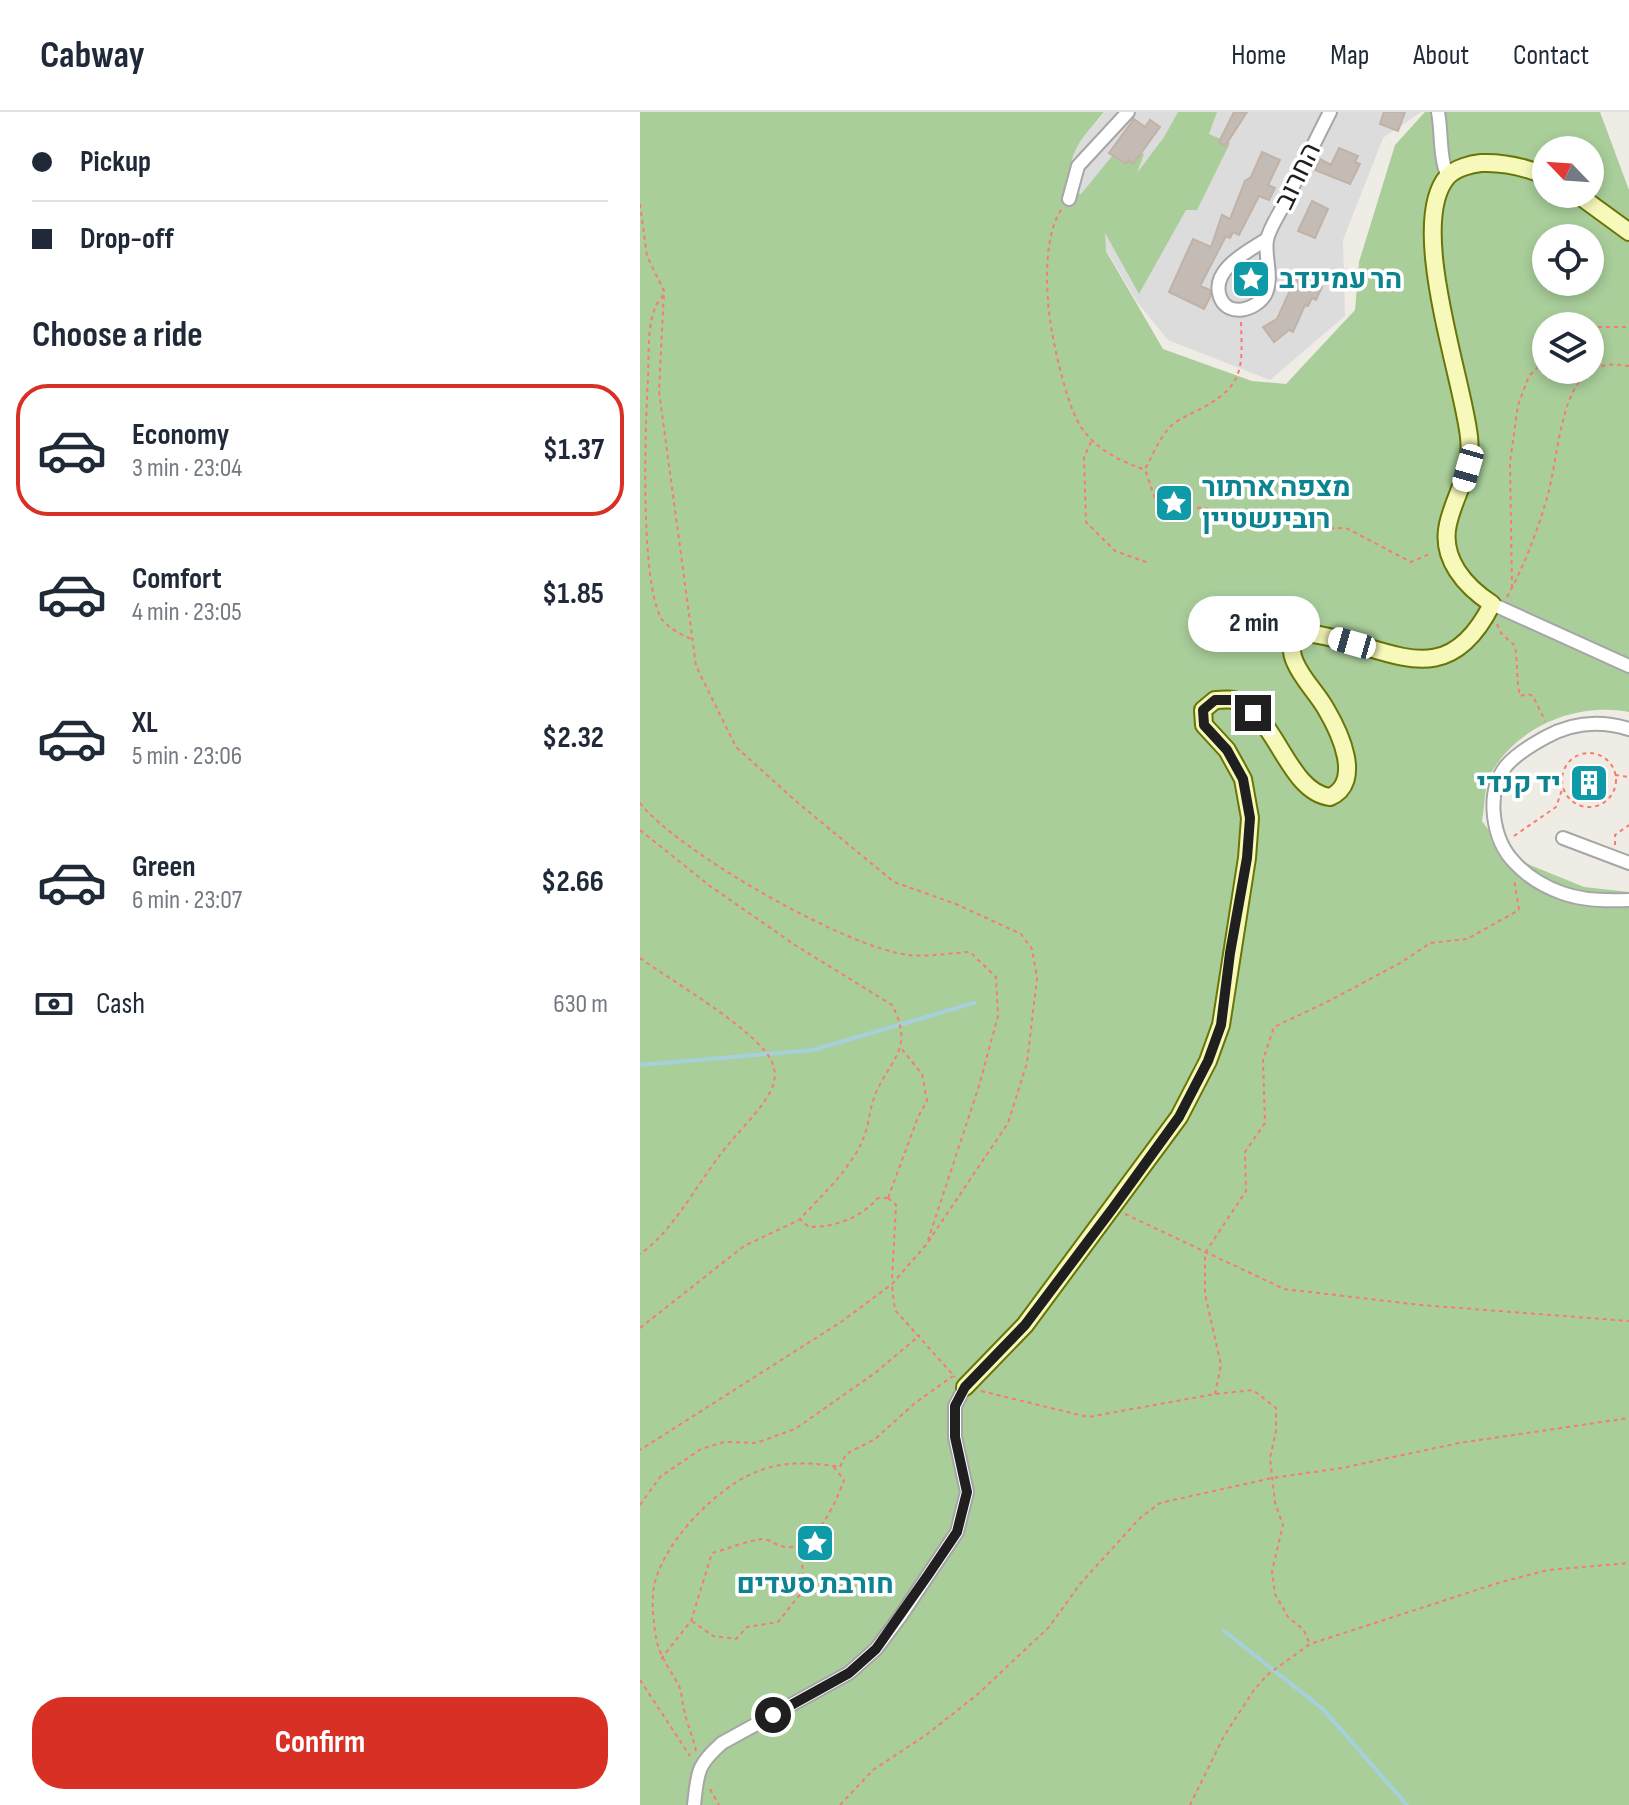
<!DOCTYPE html>
<html lang="en">
<head>
<meta charset="utf-8">
<style>
  :root { --surface:#fff; --page:#f6f6f7; --text:#1f2937; --muted:#747a83; --line:#e0e1e3; --accent:#d93025 }
  body { margin:0; font-family:"Sofia Sans Condensed",Heebo,sans-serif; background:var(--page); color:var(--text); height:100vh; display:flex; flex-direction:column; font-size:30px; white-space:nowrap }
  * { box-sizing:border-box; margin:0 }
  p { font-size:26px; color:var(--muted) }
  .icon { flex:none; width:44px; height:44px; fill:none; stroke:currentColor; stroke-width:2; stroke-linecap:round; stroke-linejoin:round }
  .map { position:relative; flex:1; overflow:hidden }
  .sheet { display:flex; flex-direction:column; background:var(--surface); width:640px }
  .sheet>* { flex:none }
  .banner { display:grid; align-content:center; height:176px; padding:0 32px; background:var(--surface) }
  .needle { width:52px; rotate:295deg }
  .tools { position:absolute; left:892px; top:24px; display:grid; gap:16px }
  .tools a { display:grid; place-items:center; width:72px; height:72px; border-radius:50%; background:var(--surface); box-shadow:0 4px 12px #0003; font-size:40px }
  .end { position:absolute; width:36px; height:36px; margin:-18px; border:10px solid #1f1f1f; background:#fff; box-shadow:0 0 0 4px #fff }
  .from { border-radius:50% }
  .bubble { position:absolute; height:56px; border-radius:28px; background:var(--surface); box-shadow:0 4px 12px #0003; font-size:26px; font-weight:700; line-height:56px; text-align:center }
  .car { position:absolute; width:24px; height:48px; margin:-24px -12px; border-radius:10px; box-shadow:0 0 6px 2px #0007; background:linear-gradient(#fff 24%,#345 0 40%,#fff 0 76%,#345 0 86%,#fff 0) }
  .banner b { display:flex; align-items:center; gap:28px; height:76px; font-size:30px }
  .banner b+b { border-top:2px solid var(--line) }
  .banner i { width:20px; height:20px; background:var(--text) }
  ul { padding:0; list-style:none }
  li { display:flex; align-items:center; gap:24px; height:132px; margin:0 16px 12px; padding:0 16px; border:4px solid transparent; border-radius:32px }
  li div { flex:1 }
  li b { display:block; font-size:30px }
  li em { font-style:normal; font-weight:700 }
  li.current { border-color:var(--accent) }
  li>.icon { width:72px; height:72px; stroke-width:1.5 }
  h2 { padding:0 32px; font-size:36px; line-height:96px }
  .pay { display:flex; align-items:center; gap:20px; height:88px; padding:0 32px; font-size:30px }
  .pay p { margin-inline-start:auto }
  .action { display:flex; gap:16px; margin-top:auto; padding:16px 32px }
  .action a { flex:1; height:92px; border-radius:32px; background:var(--accent); color:#fff; font-size:32px; font-weight:700; line-height:92px; text-align:center }
  header { display:flex; align-items:center; gap:48px; box-sizing:border-box; height:112px; padding:0 40px; background:var(--surface); border-bottom:2px solid var(--line) }
  header strong { font-size:38px }
  nav { display:flex; gap:44px; margin-inline-start:auto; font-size:28px }
  main { display:flex; flex:1; min-height:0 }
  .map>svg:first-child { display:block }
  .residential { fill:#dddcdc }
  .forest { fill:#a9ce9a; fill-rule:evenodd }
  .lines { fill:none; stroke-linecap:round; stroke-linejoin:round }
  .stream { stroke:#a6d0dc; stroke-width:4 }
  .building { fill:#c4bbb4; stroke:#c1b2a7; stroke-width:2 }
  .street-casing { stroke:#a6a6a6; stroke-width:16 }
  .secondary-casing { stroke:#697506; stroke-width:20 }
  .path { stroke:#f87b6d; stroke-width:2; stroke-dasharray:4 4; stroke-linecap:butt }
  .street { stroke:#fff; stroke-width:12 }
  .secondary { stroke:#f6f9b9; stroke-width:16 }
  .route { stroke:#1f1f1f; stroke-width:10 }
  .labels { text-anchor:middle; dominant-baseline:central; stroke-width:7; stroke-linejoin:round; paint-order:stroke }
  .street-label { font-size:28px; fill:#1f1f1f; stroke:#fff }
  .culture-label { font-size:28px; font-weight:bold; fill:#0d838f; stroke:#fff; text-anchor:start }
</style>
</head>
<body>
<header>
<strong>Cabway</strong>
<nav><a>Home</a><a>Map</a><a>About</a><a>Contact</a></nav>
</header>
<main>
<section class="sheet">
<div class="banner">
<b><i class="from"></i>Pickup</b>
<b><i></i>Drop-off</b>
</div>
<h2>Choose a ride</h2>
<ul>
<li class="current"><svg class="icon" aria-label="car" viewBox="0 0 24 24"><path d="M5 17H2v-5l4-1 3-4h7l3 4 3 1v5h-3M9 17h6M6 11h13"/><circle cx="7" cy="17" r="2"/><circle cx="17" cy="17" r="2"/></svg><div><b>Economy</b><p>3 min · 23:04</p></div><em>$1.37</em></li>
<li><svg class="icon" aria-label="car" viewBox="0 0 24 24"><path d="M5 17H2v-5l4-1 3-4h7l3 4 3 1v5h-3M9 17h6M6 11h13"/><circle cx="7" cy="17" r="2"/><circle cx="17" cy="17" r="2"/></svg><div><b>Comfort</b><p>4 min · 23:05</p></div><em>$1.85</em></li>
<li><svg class="icon" aria-label="car" viewBox="0 0 24 24"><path d="M5 17H2v-5l4-1 3-4h7l3 4 3 1v5h-3M9 17h6M6 11h13"/><circle cx="7" cy="17" r="2"/><circle cx="17" cy="17" r="2"/></svg><div><b>XL</b><p>5 min · 23:06</p></div><em>$2.32</em></li>
<li><svg class="icon" aria-label="car" viewBox="0 0 24 24"><path d="M5 17H2v-5l4-1 3-4h7l3 4 3 1v5h-3M9 17h6M6 11h13"/><circle cx="7" cy="17" r="2"/><circle cx="17" cy="17" r="2"/></svg><div><b>Green</b><p>6 min · 23:07</p></div><em>$2.66</em></li>
</ul>
<div class="pay"><svg class="icon" aria-label="cash" viewBox="0 0 24 24"><path d="M3 7h18v10H3z"/><circle cx="12" cy="12" r="2"/></svg>Cash<p>630 m</p></div>
<div class="action"><a>Confirm</a></div>
</section>
<div class="map">
<svg width="989" height="1693" viewBox="0 0 989 1693">
  <rect width="100%" height="100%" fill="#efece5"/>
  <!-- residential -->
  <polygon class="residential" points="465,0 781,0 743,26 703,128 705,204 630,268 528,228 497,190 458,124 431,65 435,34"/>
  <!-- forest -->
  <path class="forest" d="M0 0H464C442 27 427 38 431 76L429 79 441 82 482 32 504 42 497 61 524 25 538 0H577L569 22 590 31 557 98H546L499 182 465 121 466 139 523 237 612 269 646 272 715 198 719 150 755 33 785 0H960L989 78V600C937 590 878 614 851 661 844 673 845 695 842 709L868 744 944 775 989 780V1693H0ZM906 38H950V82H906ZM906 126H950V170H906ZM906 214H950V258H906Z"/>
  <g class="lines">
    <!-- stream -->
    <g class="stream">
      <polyline points="0,953 173,938 334,891"/>
      <polyline points="584,1519 683,1597 767,1693"/>
    </g>
  </g>
  <!-- building -->
  <g class="building">
    <polygon points="594,0 607,0 585,34 579,30"/>
    <polygon points="744,0 765,0 758,19 740,12"/>
    <polygon points="494,7 505,15 510,8 520,15 493,52 489,48 486,52 469,41"/>
    <polygon points="699,36 718,44 715,50 720,52 710,72 675,58 680,47 691,53"/>
    <polygon points="622,40 640,48 628,73 635,76 629,88 619,84 599,123 593,120 590,126 586,124 560,174 570,178 571,183 564,197 529,180 553,127 571,135 582,103 590,107 605,69 611,65"/>
    <polygon points="672,89 688,97 675,126 658,119"/>
    <polygon points="657,163 682,175 676,188 672,186 668,194 665,193 653,220 649,218 634,230 623,215 637,207"/>
    <circle cx="949" cy="670" r="16"/>
  </g>
  <g class="lines">
    <!-- street casing -->
    <g class="street-casing">
      <g id="street">
        <path d="M798 0C802 21 799 45 808 65"/>
        <polyline points="429,87 438,54 488,0"/>
        <path d="M627 127C609 139 570 157 580 185 588 206 616 198 625 183 634 166 624 145 627 128 629 117 638 104 643 94 659 63 674 31 690 0"/>
        <polyline points="852,492 989,554"/>
        <path d="M989 617C960 608 933 610 906 625 893 632 876 642 866 654 845 681 852 728 875 751 887 764 905 775 922 781 941 788 968 789 989 788"/>
        <polyline points="923,726 989,751"/>
        <path d="M54 1693C58 1660 56 1654 82 1631L209 1561 236 1537 260 1505 317 1420 327 1380 315 1325V1294L325 1275"/>
      </g>
    </g>
    <!-- secondary casing -->
    <g class="secondary-casing">
      <g id="secondary">
        <polyline points="937,82 989,120"/>
        <path d="M325 1275 385 1213 539 1005 568 949 581 913 607 746 610 706 603 667 587 638 564 613 563 598 575 588C580 588 589 587 594 588 636 600 647 680 690 685 724 670 699 619 686 597 677 581 662 567 655 550 651 541 651 536 655 527L663 522H673C749 533 805 586 852 492 826 475 800 447 808 412 815 381 833 360 829 325 823 267 766 110 808 64 816 56 831 52 841 51 864 50 885 55 906 64"/>
      </g>
    </g>
    <!-- path -->
    <g class="path">
      <polyline points="0,92 7,144 24,179 19,279 56,554 96,635 158,691 254,770 316,792 381,822 392,837 397,866 387,951 368,1011 286,1133 252,1172 201,1210 0,1338"/>
      <path d="M421 98C406 121 406 161 408 188 409 216 426 296 443 318 458 338 480 349 503 357"/>
      <path d="M23 183C20 188 15 193 14 199 7 219 9 245 8 267 5 317 0 466 21 506 28 516 40 522 51 527"/>
      <path d="M601 210C602 252 606 272 564 295 553 301 540 306 531 314 519 326 513 343 505 357L515 387 527 392 622 403 662 417 706 416 771 450 792 441"/>
      <polyline points="950,215 989,215"/>
      <polyline points="451,330 444,345 446,410 475,439 509,451"/>
      <polyline points="872,476 870,350 878,293 889,264 906,247"/>
      <path d="M867 485C885 452 898 418 908 382 917 349 920 289 943 265 956 252 972 251 989 254"/>
      <path d="M857 512 861 521 875 534C878 551 876 568 880 584L888 582 893 584 905 609"/>
      <circle cx="949" cy="668" r="27"/>
      <polyline points="975,663 989,665"/>
      <path d="M0 691C37 739 208 837 269 843 288 845 310 841 330 840L356 865 358 904 339 974 288 1128"/>
      <path d="M0 718 70 774 155 833 252 893C275 937 250 947 235 983 230 996 229 1011 224 1025 211 1057 183 1082 160 1107L169 1115C196 1115 220 1106 238 1086H248"/>
      <polyline points="874,724 916,695 923,675"/>
      <polyline points="975,733 975,723 989,713"/>
      <path d="M0 846C32 869 111 915 130 946 134 953 136 962 134 970 129 992 94 1023 80 1043 57 1073 31 1121 0 1142"/>
      <polyline points="248,1086 256,1093 252,1168"/>
      <polyline points="248,1086 278,1005 287,989 282,962 261,936"/>
      <polyline points="485,1102 644,1177 781,1193 989,1209"/>
      <polyline points="252,1175 255,1198 315,1265"/>
      <polyline points="0,1216 104,1134 159,1108"/>
      <polyline points="341,1279 448,1305 575,1282 613,1278 636,1296 636,1319 630,1346 635,1391 643,1413 632,1459 635,1482 648,1505 663,1517 670,1532"/>
      <polyline points="575,1282 581,1253 565,1182 565,1141 606,1079 605,1040 625,1011 623,948 634,915 689,889 762,850 790,831 827,827 879,798 874,767"/>
      <polyline points="0,1393 20,1365 61,1337 84,1330 116,1331 155,1317 235,1261 280,1223"/>
      <polyline points="52,1509 73,1524 96,1527 107,1515 138,1510 166,1475 159,1435"/>
      <path d="M21 1547 51 1509 72 1441C88 1437 106 1429 122 1427 130 1427 137 1434 145 1435 175 1439 196 1390 204 1368L193 1354"/>
      <polyline points="0,1568 50,1644"/>
      <path d="M56 1639C53 1625 47 1612 44 1598 42 1590 42 1581 39 1574 28 1553 18 1544 15 1519 13 1503 11 1485 15 1470 26 1428 76 1376 116 1360 142 1349 172 1350 200 1355L206 1342 235 1327 275 1291 313 1264"/>
      <polyline points="70,1677 79,1693"/>
      <polyline points="200,1693 233,1658 286,1623 338,1582 409,1515 440,1472 500,1406 520,1391 632,1366 702,1356 819,1331 989,1306"/>
      <polyline points="550,1693 584,1624 614,1578 627,1563 670,1532 858,1471 908,1458 989,1451"/>
    </g>
    <!-- street -->
    <use href="#street" class="street"/>
    <!-- secondary -->
    <use href="#secondary" class="secondary"/>
  </g>
  <g class="lines">
    <!-- route -->
    <polyline class="route" points="133,1603 209,1561 236,1537 288,1463 317,1420 327,1380 315,1325 315,1294 325,1275 385,1213 473,1096 539,1005 568,949 581,913 590,841 607,746 610,706 603,667 587,638 564,613 563,598 575,588 595,588 613,601"/>
  </g>
  <!-- icons -->
  <defs>
    <g id="sight-square" transform="scale(2)"><rect x="-9" y="-9" width="18" height="18" rx="4" fill="#0f9aa8" stroke="#fff"/><path d="M0-6L1.8-2.2L6-1.7L2.9 1.2L3.7 5.4L0 3.3L-3.7 5.4L-2.9 1.2L-6-1.7L-1.8-2.2Z" fill="#fff"/></g>
    <g id="building-square" transform="scale(2)"><rect x="-9" y="-9" width="18" height="18" rx="4" fill="#0f9aa8" stroke="#fff"/><path d="M-4-6H4V6H1V3H-1V6H-4ZM-2.5-4.3h1.7v1.8h-1.7ZM.8-4.3h1.7v1.8H.8ZM-2.5-1h1.7V.8h-1.7ZM.8-1h1.7V.8H.8Z" fill="#fff"/></g>
  </defs>
  <g fill-rule="evenodd">
    <use href="#sight-square" x="611" y="167"/>
    <use href="#sight-square" x="534" y="391"/>
    <use href="#building-square" x="949" y="671"/>
    <use href="#sight-square" x="175" y="1431"/>
  </g>
  <g class="labels">
    <!-- street labels -->
    <g class="street-label">
      <text transform="translate(658 64) rotate(-64)">החרוב</text>
    </g>
    <!-- culture labels -->
    <g class="culture-label">
      <text x="639" y="167">הר עמינדב</text>
      <text x="562" y="375">מצפה ארתור<tspan x="562" dy="32">רובינשטיין</tspan></text>
      <text x="921" y="671" text-anchor="end">יד קנדי</text>
      <text x="175" y="1472" text-anchor="middle">חורבת סעדים</text>
    </g>
  </g>
</svg>
<div class="tools">
<a><svg class="needle" viewBox="-14 -14 28 28"><path d="M0-13l5 13h-10z" fill="#e53935"/><path d="M0 13l5-13h-10z" fill="#747a83"/></svg></a>
<a><svg class="icon" aria-label="locate" viewBox="0 0 24 24"><circle cx="12" cy="12" r="6"/><path d="M12 2v4M12 18v4M2 12h4M18 12h4"/></svg></a>
<a><svg class="icon" aria-label="layers" viewBox="0 0 24 24"><path d="M12 4l9 5-9 5-9-5zM3 14l9 5 9-5"/></svg></a>
</div>
<i class="end from" style="left:133px;top:1603px"></i>
<i class="end" style="left:613px;top:601px"></i>
<div class="bubble" style="left:548px;top:484px;width:132px">2 min</div>
<i class="car" style="left:828px;top:356px;rotate:196deg"></i>
<i class="car" style="left:712px;top:531px;rotate:286deg"></i>
</div>
</main>
</body>
</html>
